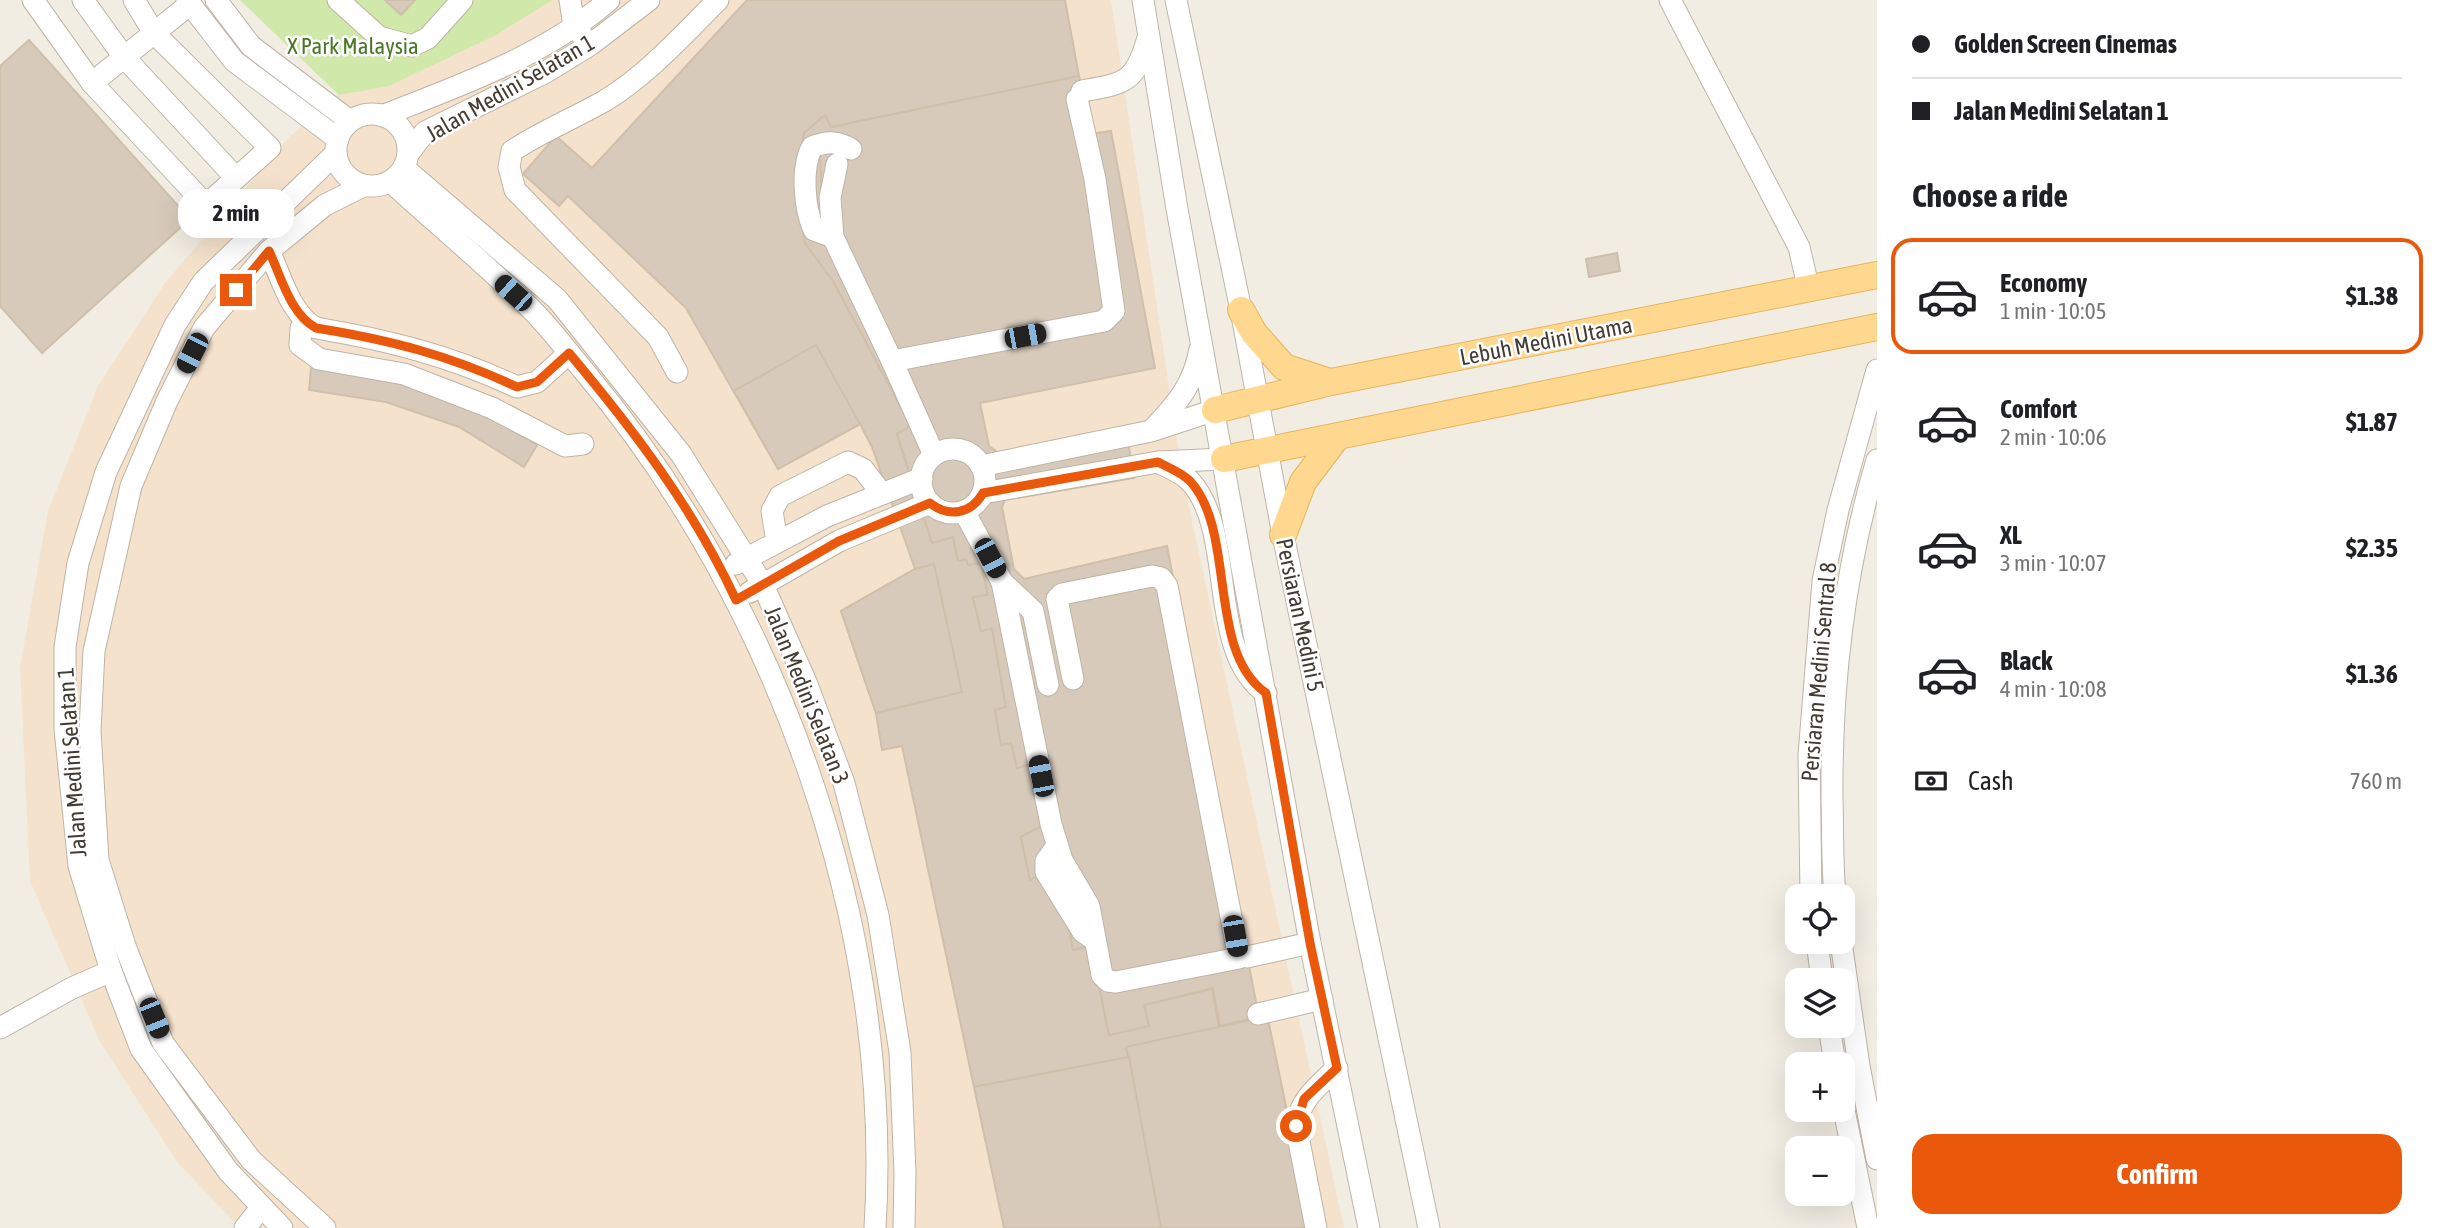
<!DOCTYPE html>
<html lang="en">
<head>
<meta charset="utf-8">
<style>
  :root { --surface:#fff; --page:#f6f6f6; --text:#202124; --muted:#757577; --line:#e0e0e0; --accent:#ea580c }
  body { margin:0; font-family:"Asap Condensed",sans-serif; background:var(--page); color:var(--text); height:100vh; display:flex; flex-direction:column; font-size:26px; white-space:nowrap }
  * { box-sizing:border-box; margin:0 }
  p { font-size:23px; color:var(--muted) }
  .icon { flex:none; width:38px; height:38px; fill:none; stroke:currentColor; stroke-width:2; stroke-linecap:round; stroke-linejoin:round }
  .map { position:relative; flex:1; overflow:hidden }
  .panel { display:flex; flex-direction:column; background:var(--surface); width:560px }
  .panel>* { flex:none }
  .top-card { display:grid; align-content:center; height:154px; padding:0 35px; background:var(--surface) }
  .controls { position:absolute; left:1785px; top:884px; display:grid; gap:14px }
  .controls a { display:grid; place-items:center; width:70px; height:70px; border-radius:14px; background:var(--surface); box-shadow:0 7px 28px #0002; font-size:35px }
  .end { position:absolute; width:32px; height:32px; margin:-16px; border:9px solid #ea580c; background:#fff; box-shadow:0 0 0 4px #fff }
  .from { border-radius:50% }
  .bubble { position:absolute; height:49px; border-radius:21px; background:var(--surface); box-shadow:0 7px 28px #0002; font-size:23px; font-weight:700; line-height:49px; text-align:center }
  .car { position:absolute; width:21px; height:42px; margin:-21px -10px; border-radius:9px; box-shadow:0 0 5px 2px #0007; background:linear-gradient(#222 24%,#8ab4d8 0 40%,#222 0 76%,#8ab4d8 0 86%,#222 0) }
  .top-card b { display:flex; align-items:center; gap:24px; height:66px; font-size:26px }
  .top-card b+b { border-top:2px solid var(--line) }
  .top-card i { width:18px; height:18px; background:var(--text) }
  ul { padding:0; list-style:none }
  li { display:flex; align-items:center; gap:21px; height:116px; margin:0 14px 10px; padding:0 21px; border:4px solid transparent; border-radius:21px }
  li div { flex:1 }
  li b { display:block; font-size:26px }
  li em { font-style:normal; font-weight:700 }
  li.current { border-color:var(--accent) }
  li>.icon { width:63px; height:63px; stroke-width:1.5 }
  h2 { padding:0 35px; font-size:32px; line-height:84px }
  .pay { display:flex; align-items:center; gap:18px; height:77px; padding:0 35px; font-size:26px }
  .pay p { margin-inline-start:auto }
  .primary-button { display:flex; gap:14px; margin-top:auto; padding:14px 35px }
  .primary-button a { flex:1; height:80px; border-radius:21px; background:var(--accent); color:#fff; font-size:28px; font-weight:700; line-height:80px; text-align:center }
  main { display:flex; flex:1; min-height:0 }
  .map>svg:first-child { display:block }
  .commercial { fill:#f5e2cd }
  .green { fill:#d0e8aa }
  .building { fill:#d7cabb; stroke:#cfbfab; stroke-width:2 }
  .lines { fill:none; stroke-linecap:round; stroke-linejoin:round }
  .minor-casing { stroke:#beb4a6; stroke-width:23 }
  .major-casing { stroke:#e6b55d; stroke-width:28 }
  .minor { stroke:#fff; stroke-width:21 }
  .major { stroke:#ffd88f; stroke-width:26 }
  .route { stroke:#ea580c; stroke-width:9 }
  .labels { text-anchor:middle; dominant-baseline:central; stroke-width:5; stroke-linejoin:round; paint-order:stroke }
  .park-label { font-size:23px; fill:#497726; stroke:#fff }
  .street-label { font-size:23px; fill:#443c33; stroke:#fff }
</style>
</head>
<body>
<main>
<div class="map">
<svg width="1877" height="1228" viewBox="0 0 1877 1228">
  <rect width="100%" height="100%" fill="#f2ede3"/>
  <!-- commercial -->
  <polygon class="commercial" points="240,0 1111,0 1182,474 1344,1228 240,1228 178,1163 100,1042 30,881 20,667 48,511 98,386 165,283 288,138 339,95"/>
  <!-- green -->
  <polygon class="green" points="240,0 552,0 496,35 389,86 339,95"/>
  <!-- building -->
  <g class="building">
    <polygon points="385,0 415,0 401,15"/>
    <polygon points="747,0 1065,0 1079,76 831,127 825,115 804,133 800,156 820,154 822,205 800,206 805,243 833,281 911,426 897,434 932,543 953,537 958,561 966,559 968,565 981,563 988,595 973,597 981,631 992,628 1006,707 995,710 1001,745 1011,743 1017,768 1031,764 1041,826 1021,837 1030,880 1058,866 1073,950 1091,946 1109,1035 1149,1026 1144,1005 1212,989 1219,1028 1126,1047 1129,1057 974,1087 902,746 882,750 876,713 841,611 915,569 872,447 860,424 778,469 686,308 568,196 559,206 523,174 556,136 592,168"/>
    <polygon points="29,40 190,219 42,353 0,306 0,66"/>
    <polygon points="1079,76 1091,134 1111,131 1155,368 980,403 989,446 1000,454 1126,430 1134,478 1005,500 1002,507 1014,569 1024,579 1167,546 1259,1017 1220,1026 1213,988 1144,1005 1149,1026 1109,1035 1091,946 1073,950 1058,866 1030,880 1021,837 1041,826 1031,764 1017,768 1011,743 1001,745 995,710 1006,707 992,628 981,631 973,597 988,595 981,563 968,565 966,559 958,561 953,537 932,543 897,434 911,426 833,281 805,243 800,206 822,205 820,154 800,156 804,133 825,115 831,127"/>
    <polygon points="1617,253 1620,271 1589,277 1586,259"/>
    <polygon points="816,345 860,424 778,469 734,391"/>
    <polygon points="311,368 391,377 467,404 537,445 524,467 459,427 386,402 309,390"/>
    <polygon points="934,564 962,692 876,713 841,611 915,569"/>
    <polygon points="1259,1018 1268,1019 1311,1228 1161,1228 1126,1047"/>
    <polygon points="1129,1057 1161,1228 1004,1228 974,1087"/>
  </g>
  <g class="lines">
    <!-- minor casing -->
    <g class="minor-casing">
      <g id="minor">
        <polyline points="33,0 92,83 206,205 270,148 154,33 134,0"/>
        <polyline points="83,0 124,57 236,178"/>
        <polyline points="187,0 234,61 338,139"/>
        <polyline points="216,0 251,46 350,121"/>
        <polyline points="338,0 379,37 412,46 428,38 462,0"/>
        <polyline points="570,0 574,26 582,35"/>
        <polyline points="1143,0 1177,209 1310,943 1369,1228"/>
        <polyline points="1176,0 1241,310 1283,535 1429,1228"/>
        <polyline points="1670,0 1799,247 1809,290"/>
        <polyline points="92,83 190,4"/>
        <path d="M1082 91C1126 83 1135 83 1148 38"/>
        <circle cx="372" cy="150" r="36"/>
        <path d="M382 116C459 86 546 55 609 0"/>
        <polyline points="408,154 425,132 546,72 590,45 649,0"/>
        <polyline points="837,164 830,198 833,237 892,361"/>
        <polyline points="404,168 557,299 681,454 763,585 806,682 844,783 878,915 900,1052 905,1173 904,1228"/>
        <path d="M391 182C438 225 488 266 533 311 551 329 567 351 584 371 777 601 894 926 875 1228"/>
        <path d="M833 237 814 230C804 208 801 168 812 147 827 141 837 141 851 149"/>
        <path d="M269 251C281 276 290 314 316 328 388 340 451 356 517 387L537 382 569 353"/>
        <polyline points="305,322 301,328 300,345 319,359 404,374 492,408 565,446 583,444"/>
        <path d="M677 372 658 337 515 190 509 167 512 151C542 131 575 118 606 100 648 74 683 35 718 0"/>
        <path d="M1154 428C1178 403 1194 383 1200 349"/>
        <circle cx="953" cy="481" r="32"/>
        <polyline points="934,455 892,361 1104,321 1114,311 1095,179 1077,99"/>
        <path d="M1158 462C1169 468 1181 472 1190 481 1237 532 1206 651 1266 693"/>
        <polyline points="981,466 1151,431 1215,410"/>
        <polyline points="983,493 1158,462 1224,459"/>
        <polyline points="964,511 1002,582 1051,824 1062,860 1089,906 1102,975 1108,981 1116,982 1239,958 1167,586 1161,578 1152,576 1062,594 1057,599 1073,679"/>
        <polyline points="777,542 772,511 780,496 848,462 863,469 882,494"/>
        <polyline points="736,564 827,516 922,478"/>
        <polyline points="1002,582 1033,611 1048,685"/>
        <polyline points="750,592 839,541 930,503"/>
        <polyline points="1057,846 1046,861 1046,872 1083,932 1095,940"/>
        <polyline points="1811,896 1809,755 1823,581 1838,510 1877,370"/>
        <path d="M1835 896C1832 864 1833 832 1832 799 1831 683 1844 571 1877 460"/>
        <polyline points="1817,942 1822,980"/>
        <polyline points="1841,942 1859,1066 1877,1159"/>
        <polyline points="1247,957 1310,943"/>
        <polyline points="1258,1014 1322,999"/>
        <polyline points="1829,1026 1835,1064"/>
        <polyline points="0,1028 72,988 111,971"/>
        <polyline points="1843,1105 1868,1228"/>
        <polyline points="245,1228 260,1209"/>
        <polyline points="282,1228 228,1171 141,1049 111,971 79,866 65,729 65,647 78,563 106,472 175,325 203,282 336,153"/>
        <polyline points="325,1228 251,1160 163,1043 125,946 98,860 90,731 94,651 131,486 167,401 204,328 269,251 325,205 363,186"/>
        <path d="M1316 1228 1296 1126C1300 1099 1318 1086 1337 1068"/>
      </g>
    </g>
    <!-- major casing -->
    <g class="major-casing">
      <g id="major">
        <polyline points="1241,310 1254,333 1284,367 1330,382"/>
        <polyline points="1215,410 1331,382 1877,275"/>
        <polyline points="1224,459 1877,327"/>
        <polyline points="1283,535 1303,482 1337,437"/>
      </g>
    </g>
    <!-- minor -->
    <use href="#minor" class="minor"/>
    <!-- major -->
    <use href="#major" class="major"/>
  </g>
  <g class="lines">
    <!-- route -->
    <path class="route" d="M236 290 269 251C281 276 290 314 316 328 390 340 449 355 517 387L537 382 569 353C633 429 694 509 736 600L839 541 930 503C949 518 971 514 983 493L1158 462C1169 468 1181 472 1190 481 1237 532 1206 651 1266 693L1310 943 1337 1068 1304 1099 1296 1126"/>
  </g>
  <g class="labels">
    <!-- park labels -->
    <g class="park-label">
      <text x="353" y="46">X Park Malaysia</text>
    </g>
    <!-- street labels -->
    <g class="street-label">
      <text transform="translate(510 88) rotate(-30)">Jalan Medini Selatan 1</text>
      <text transform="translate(1546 341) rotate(-11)">Lebuh Medini Utama</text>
      <text transform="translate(1300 615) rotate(78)">Persiaran Medini 5</text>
      <text transform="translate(1819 672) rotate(-85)">Persiaran Medini Sentral 8</text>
      <text transform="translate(807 695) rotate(68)">Jalan Medini Selatan 3</text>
      <text transform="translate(72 762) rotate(-94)">Jalan Medini Selatan 1</text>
    </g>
  </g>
</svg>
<div class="controls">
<a><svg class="icon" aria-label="locate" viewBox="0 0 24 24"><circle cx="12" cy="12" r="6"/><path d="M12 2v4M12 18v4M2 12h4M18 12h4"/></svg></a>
<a><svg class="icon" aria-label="layers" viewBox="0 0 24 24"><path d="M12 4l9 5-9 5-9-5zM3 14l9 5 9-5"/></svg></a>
<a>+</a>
<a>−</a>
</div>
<i class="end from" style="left:1296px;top:1126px"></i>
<i class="end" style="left:236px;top:290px"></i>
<div class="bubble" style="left:178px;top:189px;width:116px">2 min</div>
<i class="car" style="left:513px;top:293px;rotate:312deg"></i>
<i class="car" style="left:1025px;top:336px;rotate:79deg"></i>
<i class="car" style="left:192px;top:353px;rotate:207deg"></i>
<i class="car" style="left:990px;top:558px;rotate:152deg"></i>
<i class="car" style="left:1041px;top:776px;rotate:349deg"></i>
<i class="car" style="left:1235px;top:936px;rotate:170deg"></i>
<i class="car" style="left:154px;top:1018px;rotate:158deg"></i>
</div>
<section class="panel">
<div class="top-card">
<b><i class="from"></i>Golden Screen Cinemas</b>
<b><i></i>Jalan Medini Selatan 1</b>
</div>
<h2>Choose a ride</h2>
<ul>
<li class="current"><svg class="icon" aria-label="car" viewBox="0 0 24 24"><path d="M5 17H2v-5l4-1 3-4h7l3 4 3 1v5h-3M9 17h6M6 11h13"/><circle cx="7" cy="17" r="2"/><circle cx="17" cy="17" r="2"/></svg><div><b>Economy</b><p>1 min · 10:05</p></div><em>$1.38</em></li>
<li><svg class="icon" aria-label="car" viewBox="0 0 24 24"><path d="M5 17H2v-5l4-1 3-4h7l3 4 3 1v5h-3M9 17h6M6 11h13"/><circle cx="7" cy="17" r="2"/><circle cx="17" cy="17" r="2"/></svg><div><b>Comfort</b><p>2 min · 10:06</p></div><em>$1.87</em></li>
<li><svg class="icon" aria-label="car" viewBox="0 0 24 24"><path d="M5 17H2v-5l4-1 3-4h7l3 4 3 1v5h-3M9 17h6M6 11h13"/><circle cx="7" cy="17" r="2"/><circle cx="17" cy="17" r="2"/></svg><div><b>XL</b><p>3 min · 10:07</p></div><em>$2.35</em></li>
<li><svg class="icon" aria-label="car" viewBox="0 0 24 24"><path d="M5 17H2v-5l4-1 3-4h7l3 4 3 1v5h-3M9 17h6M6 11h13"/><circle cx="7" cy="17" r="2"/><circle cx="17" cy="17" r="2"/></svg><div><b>Black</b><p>4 min · 10:08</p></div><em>$1.36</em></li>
</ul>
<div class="pay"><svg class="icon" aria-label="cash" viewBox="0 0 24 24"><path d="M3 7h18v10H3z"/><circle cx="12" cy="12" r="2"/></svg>Cash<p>760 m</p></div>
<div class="primary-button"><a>Confirm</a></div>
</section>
</main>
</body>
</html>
